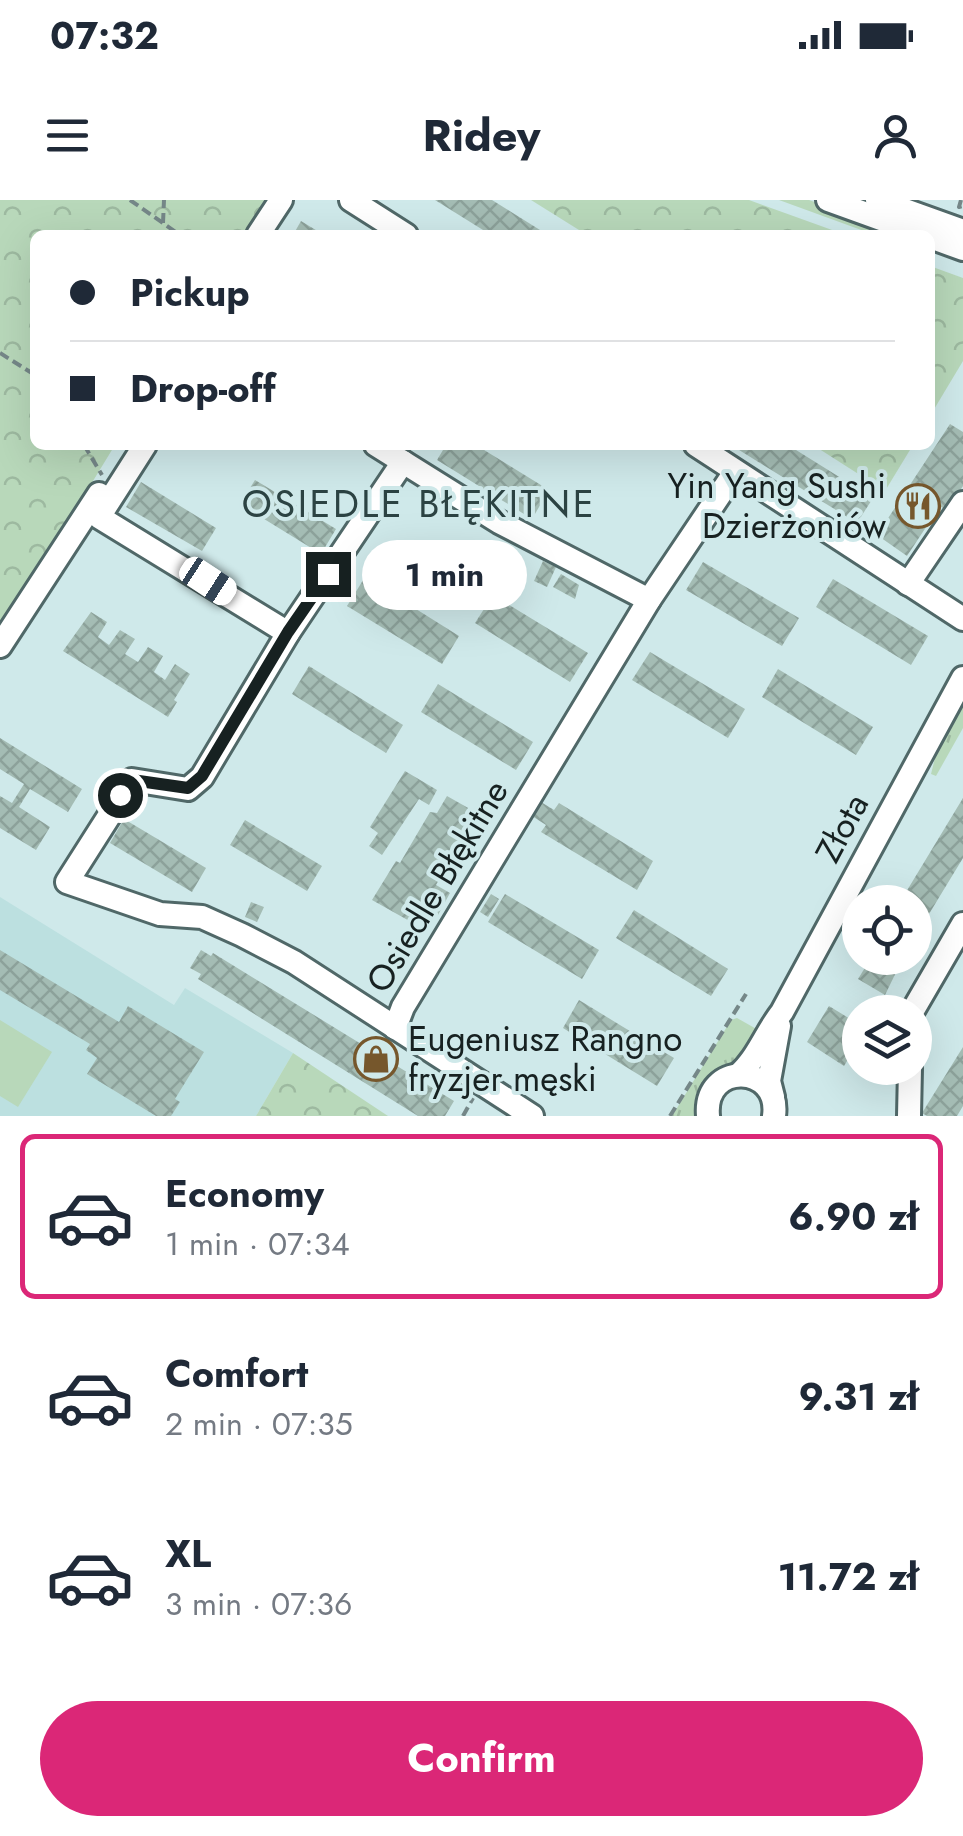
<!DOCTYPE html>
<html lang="en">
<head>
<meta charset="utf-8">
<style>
  :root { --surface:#fff; --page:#f2f2f3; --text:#1f2937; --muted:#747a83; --line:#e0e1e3; --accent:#db2777 }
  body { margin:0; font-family:Jost,sans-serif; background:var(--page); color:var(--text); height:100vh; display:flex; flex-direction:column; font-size:38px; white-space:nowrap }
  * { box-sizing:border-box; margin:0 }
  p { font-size:32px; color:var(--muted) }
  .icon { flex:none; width:55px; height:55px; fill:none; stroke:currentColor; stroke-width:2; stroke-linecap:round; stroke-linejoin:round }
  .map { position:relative; height:916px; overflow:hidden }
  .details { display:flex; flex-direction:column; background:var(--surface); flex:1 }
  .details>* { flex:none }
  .banner { position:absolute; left:30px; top:30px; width:905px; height:220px; border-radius:15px; box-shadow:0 10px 40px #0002; display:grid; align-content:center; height:220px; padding:0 40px; background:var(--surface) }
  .tools { position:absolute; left:842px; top:685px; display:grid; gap:20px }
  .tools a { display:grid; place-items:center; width:90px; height:90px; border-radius:50%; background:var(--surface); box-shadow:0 10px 40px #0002; font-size:50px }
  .end { position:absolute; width:45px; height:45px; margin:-22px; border:12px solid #172121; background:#fff; box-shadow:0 0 0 5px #fff }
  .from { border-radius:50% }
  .bubble { position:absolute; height:70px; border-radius:35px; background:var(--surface); box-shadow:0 10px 40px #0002; font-size:32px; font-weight:700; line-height:70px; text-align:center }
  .car { position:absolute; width:30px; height:60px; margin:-30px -15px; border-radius:12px; box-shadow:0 0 8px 2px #0007; background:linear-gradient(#fff 24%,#345 0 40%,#fff 0 76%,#345 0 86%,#fff 0) }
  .banner b { display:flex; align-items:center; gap:35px; height:95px; font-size:38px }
  .banner b+b { border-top:2px solid var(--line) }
  .banner i { width:25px; height:25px; background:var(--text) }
  ul { padding:18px 0 0; list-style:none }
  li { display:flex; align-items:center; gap:30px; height:165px; margin:0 20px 15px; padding:0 20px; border:5px solid transparent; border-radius:15px }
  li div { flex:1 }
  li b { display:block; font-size:38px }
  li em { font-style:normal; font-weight:700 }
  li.current { border-color:var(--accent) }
  li>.icon { width:90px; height:90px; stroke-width:1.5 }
  .cta { display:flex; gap:20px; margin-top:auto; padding:20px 40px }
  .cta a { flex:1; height:115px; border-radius:60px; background:var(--accent); color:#fff; font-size:40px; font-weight:700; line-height:115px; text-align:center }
  .status { display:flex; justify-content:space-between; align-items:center; height:70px; padding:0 50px; background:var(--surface); direction:ltr }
  .status svg { height:28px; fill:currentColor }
  header { display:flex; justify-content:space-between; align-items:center; height:130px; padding:0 40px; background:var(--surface); font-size:45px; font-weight:700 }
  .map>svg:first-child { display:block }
  .built { fill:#bce0e0 }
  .grass { fill:url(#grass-tufts) }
  .forest { fill:url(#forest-crowns) }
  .pitch { fill:#b8d8ba }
  .building { fill:url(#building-cross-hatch) }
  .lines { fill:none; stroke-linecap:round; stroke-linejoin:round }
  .minor-casing { stroke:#506868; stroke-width:28 }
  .path { stroke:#758788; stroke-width:4; stroke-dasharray:10 5; stroke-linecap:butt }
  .minor { stroke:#fff; stroke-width:22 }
  .route { stroke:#172121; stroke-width:12 }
  .labels { text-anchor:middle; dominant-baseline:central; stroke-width:8; stroke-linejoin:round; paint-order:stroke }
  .poi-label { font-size:35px; fill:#172121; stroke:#cfe9ea; text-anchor:end }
  .street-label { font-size:35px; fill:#172121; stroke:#cfe9ea }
  .neighbourhood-label { font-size:38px; letter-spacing:2.5px; fill:#2c4343; stroke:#cfe9ea }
</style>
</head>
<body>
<div class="status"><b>07:32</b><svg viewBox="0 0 49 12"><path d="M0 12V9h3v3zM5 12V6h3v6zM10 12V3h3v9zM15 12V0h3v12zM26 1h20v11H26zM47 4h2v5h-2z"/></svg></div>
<header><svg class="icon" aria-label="menu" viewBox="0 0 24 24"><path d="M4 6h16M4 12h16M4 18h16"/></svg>Ridey<svg class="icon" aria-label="person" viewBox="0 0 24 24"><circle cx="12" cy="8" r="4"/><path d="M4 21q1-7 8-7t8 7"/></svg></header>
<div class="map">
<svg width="963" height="916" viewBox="0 0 963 916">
  <defs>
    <pattern id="grass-tufts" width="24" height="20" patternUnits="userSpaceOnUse" patternTransform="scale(2.5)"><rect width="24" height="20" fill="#b8d8ba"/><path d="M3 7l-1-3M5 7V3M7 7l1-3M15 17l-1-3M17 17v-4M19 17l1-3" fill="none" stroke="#9db9a0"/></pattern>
    <pattern id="forest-crowns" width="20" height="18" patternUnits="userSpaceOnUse" patternTransform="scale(2.5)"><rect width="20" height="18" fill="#b8d8ba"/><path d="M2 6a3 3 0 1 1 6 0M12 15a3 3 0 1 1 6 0" fill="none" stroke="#9db9a0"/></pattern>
    <pattern id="building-cross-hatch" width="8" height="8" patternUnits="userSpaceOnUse" patternTransform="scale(2.5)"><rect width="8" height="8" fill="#a4bcb4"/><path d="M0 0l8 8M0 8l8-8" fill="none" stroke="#8ca19a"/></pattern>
  </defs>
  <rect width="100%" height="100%" fill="#cfe9ea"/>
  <!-- built -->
  <polygon class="built" points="0,697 174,805 185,788 293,853 256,916 0,916"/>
  <!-- grass -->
  <g class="grass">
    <polygon points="779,0 809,0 908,35 875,35"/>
    <polygon points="963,498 963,528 936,576 931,574 939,542"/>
    <polygon points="737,818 760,831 701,916 672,916 731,820"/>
  </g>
  <!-- forest -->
  <g class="forest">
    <polygon points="0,0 272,0 250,35 35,35 35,245 115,245 0,433"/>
    <polygon points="531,0 749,0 846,35 587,35"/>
    <polygon points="930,66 963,78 963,161 930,216"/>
    <polygon points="813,245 913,245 885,291"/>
    <polygon points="293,853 388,916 256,916"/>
  </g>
  <!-- pitch -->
  <polygon class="pitch" points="0,820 52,852 18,907 0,896"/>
  <!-- building -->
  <g class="building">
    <polygon points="435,0 492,0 548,35 491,35"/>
    <polygon points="301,21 324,35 293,35"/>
    <polygon points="950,224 963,232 963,286 947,311 940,306 907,356 877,335"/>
    <polygon points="446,245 476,245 549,290 532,319 437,260"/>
    <polygon points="731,245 788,245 873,298 857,323"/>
    <polygon points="255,280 336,329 321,354 240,304"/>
    <polygon points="141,282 216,328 202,351 126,307"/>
    <polygon points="543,361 556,367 547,387 534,381"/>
    <polygon points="703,362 799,418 782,446 686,390"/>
    <polygon points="561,374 579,385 575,399 553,387"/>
    <polygon points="365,377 459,436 442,464 347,406"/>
    <polygon points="833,379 928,436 911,465 816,407"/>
    <polygon points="493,395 588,453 570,482 475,423"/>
    <polygon points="91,412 107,422 98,437 109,445 120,430 135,439 125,454 138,462 148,447 163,456 154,472 165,480 175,464 190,474 174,500 177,502 168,517 63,451"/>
    <polygon points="650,452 745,509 728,538 632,480"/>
    <polygon points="309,466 403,525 386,553 292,494"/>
    <polygon points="778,469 873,527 856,555 762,497"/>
    <polygon points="438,484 533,542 516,570 421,512"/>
    <polygon points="0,538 82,589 68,612 30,589 19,607 50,627 36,650 0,628 0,596 12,603 24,584 0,569"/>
    <polygon points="405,571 437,590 429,605 419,599 382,655 369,646 378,633 370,627"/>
    <polygon points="447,596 477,613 436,685 450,693 438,715 413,723 372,700 396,661 400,663 430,612 437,613"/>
    <polygon points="963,598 963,658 915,737 915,702 900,702"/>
    <polygon points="541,602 554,610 559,603 653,661 637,690 541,632 546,625 532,616"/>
    <polygon points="124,619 206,668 192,692 110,643"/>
    <polygon points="245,620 322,666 307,691 230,645"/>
    <polygon points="491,694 499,699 488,717 480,712"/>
    <polygon points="505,694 599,750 582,779 488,722"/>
    <polygon points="251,702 264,707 257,722 245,717"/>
    <polygon points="634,710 728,769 711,796 616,738"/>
    <polygon points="0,750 119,822 128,806 204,852 175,899 180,902 171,916 156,916 87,874 97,858 86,850 90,844 0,790"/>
    <polygon points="201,750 211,756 213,753 454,901 445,916 418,916 198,779 201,774 190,768"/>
    <polygon points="871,758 903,758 885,795 858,779"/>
    <polygon points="579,800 674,858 657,886 563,828"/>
    <polygon points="829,806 860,825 860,840 844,866 807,842"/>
    <polygon points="963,847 963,906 957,916 927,916 922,913"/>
  </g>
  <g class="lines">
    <!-- minor casing -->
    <g class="minor-casing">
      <g id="minor">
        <polyline points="351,0 406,35"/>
        <polyline points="828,0 925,35"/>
        <polyline points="877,0 963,31"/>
        <polyline points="258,35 281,0"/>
        <polyline points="930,37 963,49"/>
        <polyline points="145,245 99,317 288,433"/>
        <polyline points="376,245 499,322 649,400"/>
        <polyline points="696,245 963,419"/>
        <polyline points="403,262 288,433 202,577 188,589 132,580 67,682 160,714 202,717 242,735 294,762 532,916"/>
        <polyline points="908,384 963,303"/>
        <polyline points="0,446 99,294"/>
        <polyline points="912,812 963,724"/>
        <polyline points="395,828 403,807 649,400 735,272"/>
        <path d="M738 875C757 859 766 832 782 812L963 478"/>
        <polyline points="773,897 769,881 779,826"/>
        <path d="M708 916C703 860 781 864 774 916"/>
        <polyline points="909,916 910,868"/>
      </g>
    </g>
    <!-- path -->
    <g class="path">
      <polyline points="130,0 180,35"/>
      <polyline points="961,0 959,7 963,6"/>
      <polyline points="163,23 164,0"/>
      <polyline points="0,153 35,175"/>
      <polyline points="84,245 102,275"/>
      <polyline points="463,916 473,898"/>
      <polyline points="670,916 746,794"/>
    </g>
    <!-- minor -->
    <use href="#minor" class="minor"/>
  </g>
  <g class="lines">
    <!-- route -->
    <polyline class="route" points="120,595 132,580 188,588 202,576 288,432 328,374"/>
  </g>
  <!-- icons -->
  <defs>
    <g id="restaurant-ring" transform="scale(2.25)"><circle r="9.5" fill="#cfe9ea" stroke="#76572c" stroke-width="1.5"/><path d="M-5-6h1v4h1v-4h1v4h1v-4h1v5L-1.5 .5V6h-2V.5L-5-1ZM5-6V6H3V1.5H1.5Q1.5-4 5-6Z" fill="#76572c"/></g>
    <g id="shop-ring" transform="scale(2.25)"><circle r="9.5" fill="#cfe9ea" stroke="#76572c" stroke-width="1.5"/><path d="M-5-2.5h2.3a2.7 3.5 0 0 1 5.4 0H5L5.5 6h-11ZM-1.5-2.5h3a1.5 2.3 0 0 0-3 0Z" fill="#76572c"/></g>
  </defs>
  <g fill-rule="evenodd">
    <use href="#restaurant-ring" x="918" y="306"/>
    <use href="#shop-ring" x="376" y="859"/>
  </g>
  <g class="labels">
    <!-- poi labels -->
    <g class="poi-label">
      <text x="886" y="286">Yin Yang Sushi<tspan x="886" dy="40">Dzierżoniów</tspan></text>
      <text x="408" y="839" text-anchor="start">Eugeniusz Rangno<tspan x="408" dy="40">fryzjer męski</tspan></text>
    </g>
    <!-- street labels -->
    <g class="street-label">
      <text transform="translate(842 628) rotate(-62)">Złota</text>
      <text transform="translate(437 686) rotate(-59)">Osiedle Błękitne</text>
    </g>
    <!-- neighbourhood labels -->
    <g class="neighbourhood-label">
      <text x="419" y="303">OSIEDLE BŁĘKITNE</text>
    </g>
  </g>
</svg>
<div class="tools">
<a><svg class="icon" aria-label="locate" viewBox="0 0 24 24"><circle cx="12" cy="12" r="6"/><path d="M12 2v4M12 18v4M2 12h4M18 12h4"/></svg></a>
<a><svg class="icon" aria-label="layers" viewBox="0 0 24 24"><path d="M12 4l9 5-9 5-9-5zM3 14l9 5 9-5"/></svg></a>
</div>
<i class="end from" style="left:120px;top:595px"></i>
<i class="end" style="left:328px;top:374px"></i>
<div class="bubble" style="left:362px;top:340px;width:165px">1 min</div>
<i class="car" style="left:208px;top:381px;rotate:123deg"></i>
<div class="banner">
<b><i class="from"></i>Pickup</b>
<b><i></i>Drop-off</b>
</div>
</div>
<section class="details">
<ul>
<li class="current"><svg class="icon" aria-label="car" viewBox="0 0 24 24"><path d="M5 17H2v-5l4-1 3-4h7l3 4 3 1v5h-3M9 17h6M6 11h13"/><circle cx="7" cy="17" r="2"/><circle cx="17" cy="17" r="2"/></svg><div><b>Economy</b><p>1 min · 07:34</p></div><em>6.90 zł</em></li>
<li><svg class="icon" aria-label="car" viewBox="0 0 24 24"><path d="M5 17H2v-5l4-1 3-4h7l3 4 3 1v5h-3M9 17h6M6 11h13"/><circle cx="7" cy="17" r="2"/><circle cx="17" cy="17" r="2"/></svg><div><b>Comfort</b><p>2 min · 07:35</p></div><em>9.31 zł</em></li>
<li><svg class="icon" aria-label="car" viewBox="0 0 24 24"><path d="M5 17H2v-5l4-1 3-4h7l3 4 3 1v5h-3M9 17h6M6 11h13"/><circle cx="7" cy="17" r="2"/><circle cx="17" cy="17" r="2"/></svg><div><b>XL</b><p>3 min · 07:36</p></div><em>11.72 zł</em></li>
</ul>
<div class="cta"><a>Confirm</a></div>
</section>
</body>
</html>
